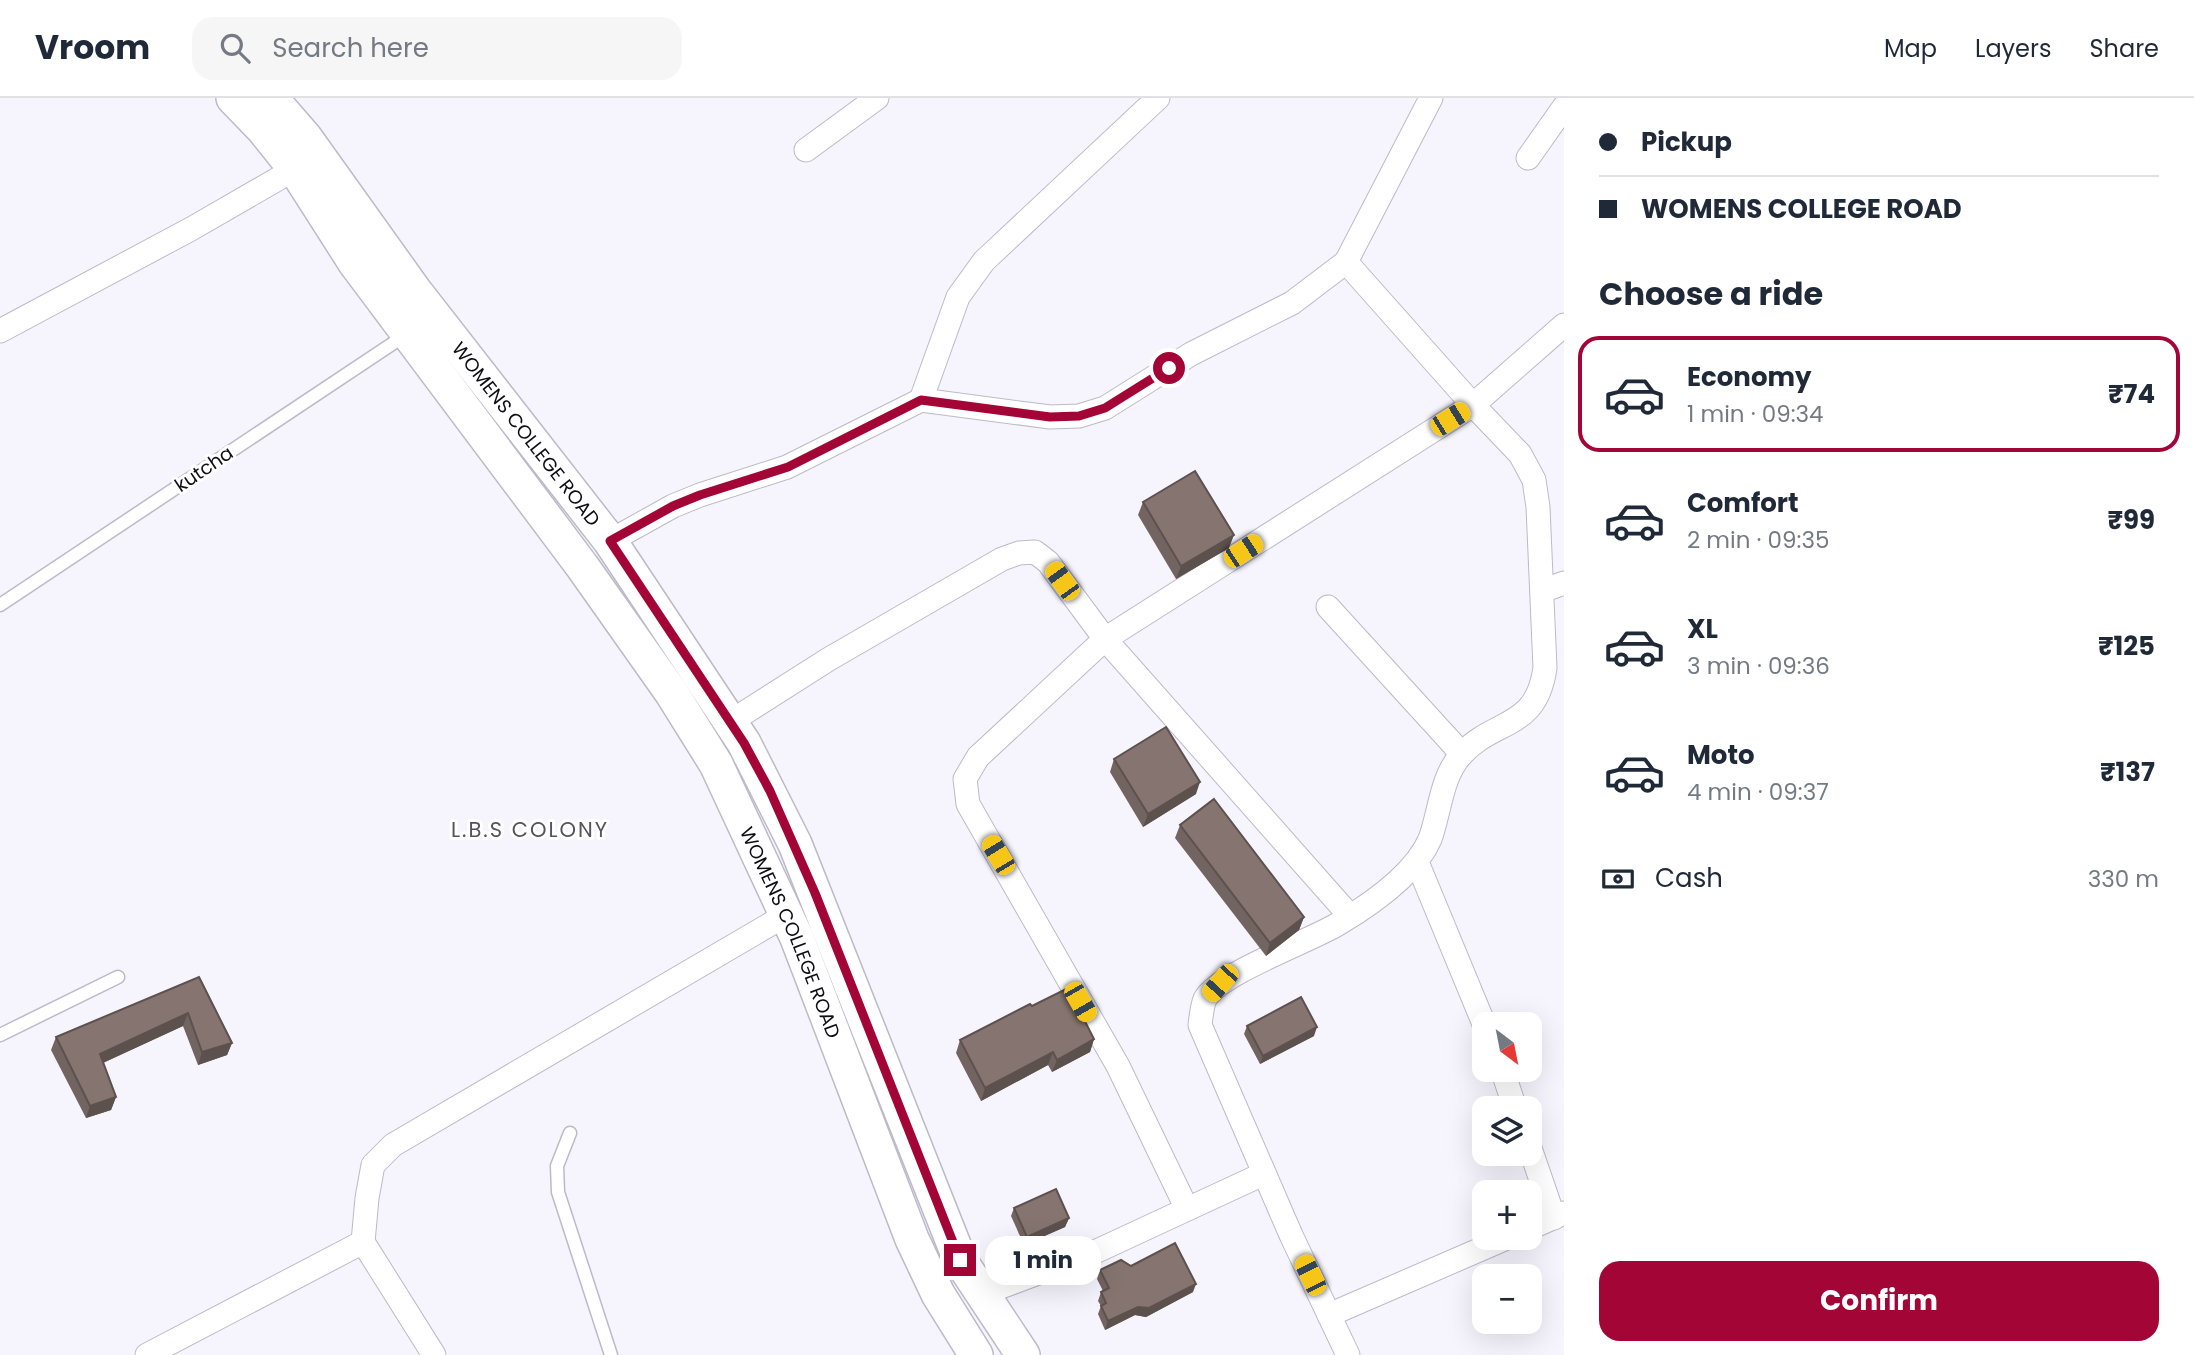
<!DOCTYPE html>
<html lang="en">
<head>
<meta charset="utf-8">
<style>
  :root { --surface:#fff; --page:#f6f6f7; --text:#1f2937; --muted:#747a83; --line:#e0e1e3; --accent:#a30536 }
  body { margin:0; font-family:Poppins,sans-serif; background:var(--page); color:var(--text); height:100vh; display:flex; flex-direction:column; font-size:26px; white-space:nowrap }
  * { box-sizing:border-box; margin:0 }
  p { font-size:23px; color:var(--muted) }
  .icon { flex:none; width:38px; height:38px; fill:none; stroke:currentColor; stroke-width:2; stroke-linecap:round; stroke-linejoin:round }
  .map { position:relative; flex:1; overflow:hidden }
  .panel { display:flex; flex-direction:column; background:var(--surface); width:630px }
  .panel>* { flex:none }
  .banner { display:grid; align-content:center; height:154px; padding:0 35px; background:var(--surface) }
  .needle { width:46px; rotate:148deg }
  .fabs { position:absolute; left:1472px; top:914px; display:grid; gap:14px }
  .fabs a { display:grid; place-items:center; width:70px; height:70px; border-radius:14px; background:var(--surface); box-shadow:0 7px 28px #0002; font-size:35px }
  .end { position:absolute; width:32px; height:32px; margin:-16px; border:9px solid #a30536; background:#fff; box-shadow:0 0 0 4px #fff }
  .from { border-radius:50% }
  .bubble { position:absolute; height:49px; border-radius:21px; background:var(--surface); box-shadow:0 7px 28px #0002; font-size:23px; font-weight:700; line-height:49px; text-align:center }
  .car { position:absolute; width:21px; height:42px; margin:-21px -10px; border-radius:9px; box-shadow:0 0 5px 2px #0007; background:linear-gradient(#f5c518 24%,#345 0 40%,#f5c518 0 76%,#345 0 86%,#f5c518 0) }
  .banner b { display:flex; align-items:center; gap:24px; height:66px; font-size:26px }
  .banner b+b { border-top:2px solid var(--line) }
  .banner i { width:18px; height:18px; background:var(--text) }
  ul { padding:0; list-style:none }
  li { display:flex; align-items:center; gap:21px; height:116px; margin:0 14px 10px; padding:0 21px; border:4px solid transparent; border-radius:21px }
  li div { flex:1 }
  li b { display:block; font-size:26px }
  li em { font-style:normal; font-weight:700 }
  li.active { border-color:var(--accent) }
  li>.icon { width:63px; height:63px; stroke-width:1.5 }
  h2 { padding:0 35px; font-size:32px; line-height:84px }
  .pay { display:flex; align-items:center; gap:18px; height:77px; padding:0 35px; font-size:26px }
  .pay p { margin-inline-start:auto }
  .action { display:flex; gap:14px; margin-top:auto; padding:14px 35px }
  .action a { flex:1; height:80px; border-radius:21px; background:var(--accent); color:#fff; font-size:28px; font-weight:700; line-height:80px; text-align:center }
  header { display:flex; align-items:center; gap:42px; box-sizing:border-box; height:98px; padding:0 35px; background:var(--surface); border-bottom:2px solid var(--line) }
  header strong { font-size:33px }
  nav { display:flex; gap:38px; margin-inline-start:auto; font-size:24px }
  .search { width:490px; height:63px; background:var(--page); display:flex; align-items:center; gap:18px; box-sizing:border-box; padding:0 24px; border-radius:21px; color:var(--muted); font-size:26px }
  main { display:flex; flex:1; min-height:0 }
  .map>svg:first-child { display:block }
  .lines { fill:none; stroke-linecap:round; stroke-linejoin:round }
  .service-casing { stroke:#bcbac9; stroke-width:15 }
  .minor-casing { stroke:#bcbac9; stroke-width:25 }
  .secondary-casing { stroke:#bcbac9; stroke-width:36 }
  .service { stroke:#fff; stroke-width:12 }
  .minor { stroke:#fff; stroke-width:23 }
  .secondary { stroke:#fff; stroke-width:33 }
  .wall { fill:#726460 }
  .shaded-wall { fill:#5d514e }
  .building { fill:#857470; stroke:#5d514e; stroke-width:2 }
  .route { stroke:#a30536; stroke-width:9 }
  .labels { text-anchor:middle; dominant-baseline:central; stroke-width:6; stroke-linejoin:round; paint-order:stroke }
  .street-label { font-size:19px; fill:#0e0d13; stroke:#fff }
  .neighbourhood-label { font-size:21px; letter-spacing:2px; fill:#555360; stroke:#fff }
</style>
</head>
<body>
<header>
<strong>Vroom</strong>
<div class="search"><svg class="icon" aria-label="search" viewBox="0 0 24 24"><circle cx="10" cy="10" r="6"/><path d="M15 15l6 6"/></svg>Search here</div>
<nav><a>Map</a><a>Layers</a><a>Share</a></nav>
</header>
<main>
<div class="map">
<svg width="1564" height="1257" viewBox="0 0 1564 1257">
  <rect width="100%" height="100%" fill="#f6f5fe"/>
  <g class="lines">
    <!-- service casing -->
    <g class="service-casing">
      <g id="service">
        <polyline points="0,507 407,236"/>
        <polyline points="0,937 118,879"/>
        <polyline points="570,1035 557,1068 558,1094 611,1257"/>
      </g>
    </g>
    <!-- minor casing -->
    <g class="minor-casing">
      <g id="minor">
        <polyline points="806,52 877,0"/>
        <polyline points="1528,60 1564,9"/>
        <polyline points="0,233 191,131 295,71"/>
        <polyline points="921,302 958,199 984,163 1158,0"/>
        <polyline points="610,443 673,408 700,397 787,369 921,302 1050,319 1079,318 1105,310 1191,256 1292,205 1346,164"/>
        <polyline points="1542,493 1564,485"/>
        <polyline points="1328,509 1462,656"/>
        <polyline points="730,624 829,561 1002,461 1019,455 1035,454 1048,464 1105,541 1350,818"/>
        <polyline points="1417,764 1484,926"/>
        <polyline points="1502,971 1515,1010"/>
        <polyline points="1530,1050 1554,1120"/>
        <polyline points="1187,1111 1118,968 968,706 965,681 978,659 1105,541 1473,307 1564,227"/>
        <polyline points="1530,1130 1564,1115"/>
        <polyline points="982,1196 1097,1153 1263,1076"/>
        <polyline points="1329,1217 1509,1139"/>
        <polyline points="147,1257 363,1144"/>
        <polyline points="434,1257 363,1144 367,1100 373,1067 393,1047 786,817"/>
        <path d="M1348 1257 1291 1137 1200 927C1201 919 1202 908 1205 901 1220 875 1308 844 1338 826 1370 807 1415 776 1430 741 1440 714 1441 679 1461 657 1494 620 1536 633 1545 570L1538 409 1534 382 1520 356 1473 307 1346 164 1431 0"/>
      </g>
    </g>
    <!-- secondary casing -->
    <g class="secondary-casing">
      <g id="secondary">
        <path id="s1" d="M233 0 263 31 295 71 355 165 582 468 671 594 716 666 797 840 912 1141 938 1196 976 1257"/>
        <path id="s2" d="M271 0 305 39 415 193 610 443 744 645 795 746 960 1162 1023 1257"/>
      </g>
    </g>
    <!-- service -->
    <use href="#service" class="service"/>
    <!-- minor -->
    <use href="#minor" class="minor"/>
    <!-- secondary -->
    <use href="#secondary" class="secondary"/>
  </g>
  <!-- wall -->
  <g class="wall">
    <polygon points="1143,404 1229,450 1176,481 1138,417"/>
    <polygon points="1114,661 1196,696 1143,729 1110,674"/>
    <polygon points="1180,727 1304,819 1299,832 1266,858 1175,740"/>
    <polygon points="199,879 232,945 227,957 198,967 183,928 103,965 116,999 111,1012 86,1020 51,952 56,939"/>
    <polygon points="1032,908 1094,941 1090,954 1052,974 1048,967 981,1003 956,955 960,942"/>
    <polygon points="1247,928 1314,938 1260,966 1244,936"/>
    <polygon points="1014,1110 1069,1120 1065,1129 1024,1147 1011,1118"/>
    <polygon points="1131,1168 1193,1194 1146,1219 1135,1217 1105,1232 1098,1216 1101,1208 1098,1203 1101,1194 1103,1193 1097,1181 1100,1172"/>
  </g>
  <!-- shaded-wall -->
  <g class="shaded-wall">
    <polygon points="1234,437 1229,450 1176,481 1181,468"/>
    <polygon points="1200,684 1196,696 1143,729 1148,716"/>
    <polygon points="1304,819 1299,832 1266,858 1270,845"/>
    <polygon points="188,915 183,928 96,968 100,956"/>
    <polygon points="1317,929 1314,938 1260,966 1263,958"/>
    <polygon points="1094,941 1090,954 1052,974 1057,962"/>
    <polygon points="232,945 227,957 198,967 202,954"/>
    <polygon points="1053,954 1048,967 981,1003 985,990"/>
    <polygon points="116,999 111,1012 86,1020 90,1008"/>
    <polygon points="1069,1120 1065,1129 1024,1147 1027,1139"/>
    <polygon points="1196,1186 1193,1194 1146,1219 1135,1217 1105,1232 1108,1223 1138,1209"/>
  </g>
  <!-- building -->
  <g class="building">
    <polygon points="1195,373 1234,437 1181,468 1143,404"/>
    <polygon points="1166,629 1200,684 1148,716 1114,661"/>
    <polygon points="1214,701 1304,819 1270,845 1180,727"/>
    <polygon points="199,879 232,945 202,954 188,915 100,956 116,999 90,1008 56,939"/>
    <polygon points="1068,890 1094,941 1057,962 1053,954 985,990 960,942 1030,906 1032,908"/>
    <polygon points="1301,899 1317,929 1263,958 1247,928"/>
    <polygon points="1056,1091 1069,1120 1027,1139 1014,1110"/>
    <polygon points="1175,1145 1196,1186 1149,1210 1138,1209 1108,1223 1101,1208 1106,1205 1101,1194 1109,1190 1100,1172 1121,1162 1131,1168"/>
  </g>
  <g class="lines">
    <!-- route -->
    <polyline class="route" points="960,1162 815,795 770,693 744,645 610,443 673,408 700,397 788,369 921,302 1050,319 1079,318 1105,310 1169,270"/>
  </g>
  <g class="labels">
    <!-- street labels -->
    <g class="street-label">
      <text stroke="none"><textPath href="#s2" startOffset="422">WOMENS COLLEGE ROAD</textPath></text>
      <text transform="translate(204 371) rotate(-34)">kutcha</text>
      <text stroke="none"><textPath href="#s1" startOffset="1008">WOMENS COLLEGE ROAD</textPath></text>
    </g>
    <!-- neighbourhood labels -->
    <g class="neighbourhood-label">
      <text x="530" y="731">L.B.S COLONY</text>
    </g>
  </g>
</svg>
<div class="fabs">
<a><svg class="needle" viewBox="-14 -14 28 28"><path d="M0-13l5 13h-10z" fill="#e53935"/><path d="M0 13l5-13h-10z" fill="#747a83"/></svg></a>
<a><svg class="icon" aria-label="layers" viewBox="0 0 24 24"><path d="M12 4l9 5-9 5-9-5zM3 14l9 5 9-5"/></svg></a>
<a>+</a>
<a>−</a>
</div>
<i class="end from" style="left:1169px;top:270px"></i>
<i class="end" style="left:960px;top:1162px"></i>
<div class="bubble" style="left:985px;top:1138px;width:116px">1 min</div>
<i class="car" style="left:1450px;top:321px;rotate:58deg"></i>
<i class="car" style="left:1243px;top:453px;rotate:57deg"></i>
<i class="car" style="left:1062px;top:483px;rotate:324deg"></i>
<i class="car" style="left:998px;top:757px;rotate:329deg"></i>
<i class="car" style="left:1220px;top:885px;rotate:222deg"></i>
<i class="car" style="left:1080px;top:904px;rotate:150deg"></i>
<i class="car" style="left:1310px;top:1177px;rotate:334deg"></i>
</div>
<section class="panel">
<div class="banner">
<b><i class="from"></i>Pickup</b>
<b><i></i>WOMENS COLLEGE ROAD</b>
</div>
<h2>Choose a ride</h2>
<ul>
<li class="active"><svg class="icon" aria-label="car" viewBox="0 0 24 24"><path d="M5 17H2v-5l4-1 3-4h7l3 4 3 1v5h-3M9 17h6M6 11h13"/><circle cx="7" cy="17" r="2"/><circle cx="17" cy="17" r="2"/></svg><div><b>Economy</b><p>1 min · 09:34</p></div><em>₹74</em></li>
<li><svg class="icon" aria-label="car" viewBox="0 0 24 24"><path d="M5 17H2v-5l4-1 3-4h7l3 4 3 1v5h-3M9 17h6M6 11h13"/><circle cx="7" cy="17" r="2"/><circle cx="17" cy="17" r="2"/></svg><div><b>Comfort</b><p>2 min · 09:35</p></div><em>₹99</em></li>
<li><svg class="icon" aria-label="car" viewBox="0 0 24 24"><path d="M5 17H2v-5l4-1 3-4h7l3 4 3 1v5h-3M9 17h6M6 11h13"/><circle cx="7" cy="17" r="2"/><circle cx="17" cy="17" r="2"/></svg><div><b>XL</b><p>3 min · 09:36</p></div><em>₹125</em></li>
<li><svg class="icon" aria-label="car" viewBox="0 0 24 24"><path d="M5 17H2v-5l4-1 3-4h7l3 4 3 1v5h-3M9 17h6M6 11h13"/><circle cx="7" cy="17" r="2"/><circle cx="17" cy="17" r="2"/></svg><div><b>Moto</b><p>4 min · 09:37</p></div><em>₹137</em></li>
</ul>
<div class="pay"><svg class="icon" aria-label="cash" viewBox="0 0 24 24"><path d="M3 7h18v10H3z"/><circle cx="12" cy="12" r="2"/></svg>Cash<p>330 m</p></div>
<div class="action"><a>Confirm</a></div>
</section>
</main>
</body>
</html>
